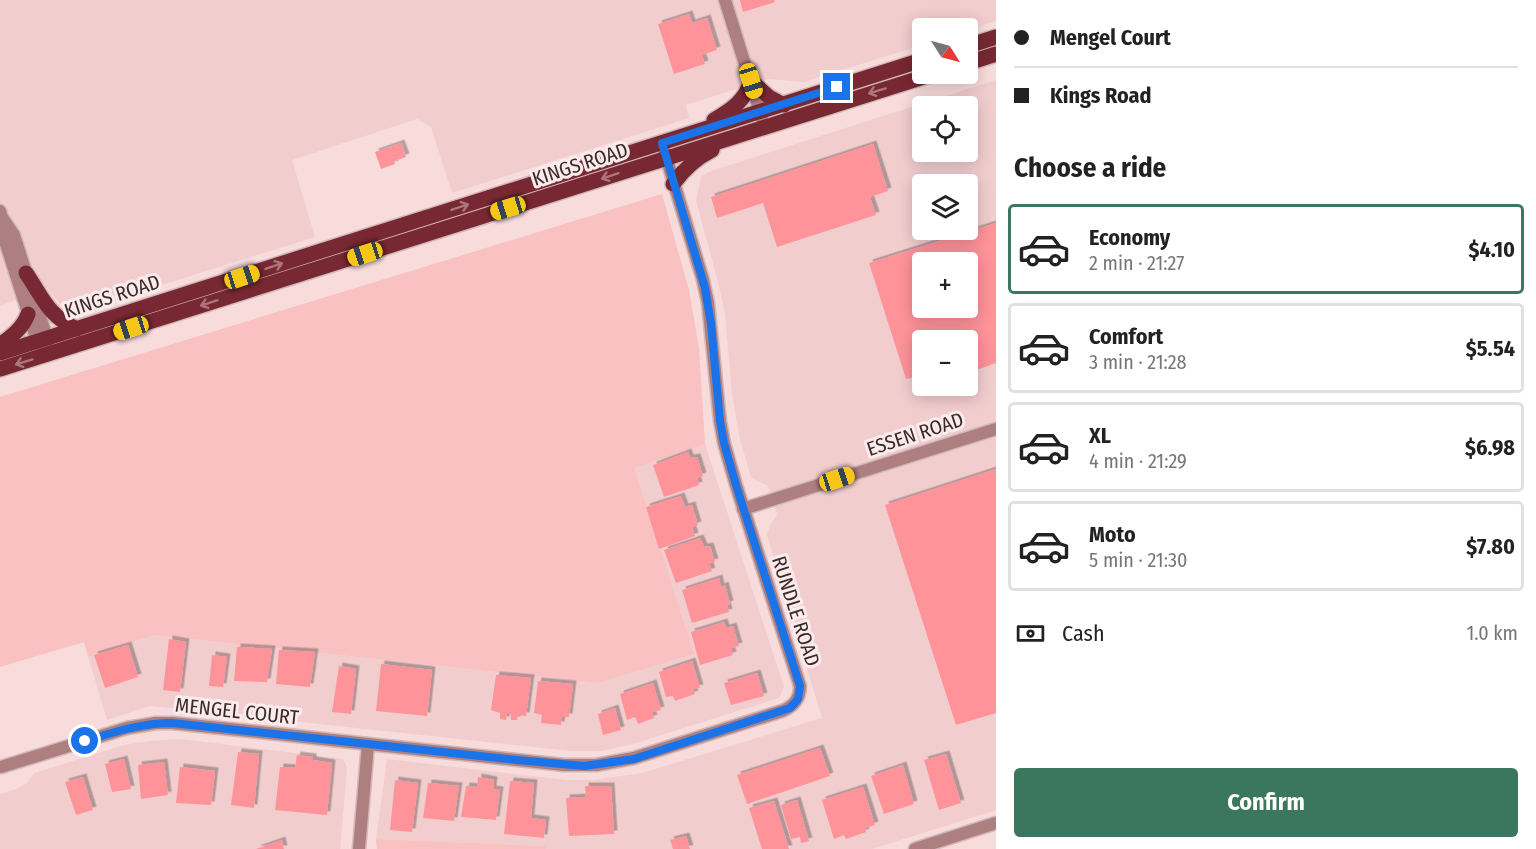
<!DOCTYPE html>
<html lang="en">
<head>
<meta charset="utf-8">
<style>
  :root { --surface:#fff; --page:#f2f2f2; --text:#222; --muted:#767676; --line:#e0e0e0; --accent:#3b765f }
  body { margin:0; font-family:"Fira Sans Condensed",sans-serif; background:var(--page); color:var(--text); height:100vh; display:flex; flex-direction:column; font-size:22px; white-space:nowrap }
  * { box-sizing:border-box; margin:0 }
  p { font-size:20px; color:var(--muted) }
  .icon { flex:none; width:33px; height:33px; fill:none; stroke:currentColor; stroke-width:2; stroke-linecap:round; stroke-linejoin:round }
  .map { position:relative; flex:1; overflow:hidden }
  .drawer { display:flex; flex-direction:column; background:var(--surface); width:540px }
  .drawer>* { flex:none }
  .hud { display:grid; align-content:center; height:132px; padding:0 18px; background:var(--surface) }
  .needle { width:39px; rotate:126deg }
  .tools { position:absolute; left:912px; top:18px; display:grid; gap:12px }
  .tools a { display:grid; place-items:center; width:66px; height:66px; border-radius:6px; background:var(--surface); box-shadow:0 3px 15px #0003; font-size:30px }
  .end { position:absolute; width:27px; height:27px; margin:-14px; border:8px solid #1a73e8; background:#fff; box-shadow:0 0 0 3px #fff }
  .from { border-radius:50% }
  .car { position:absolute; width:18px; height:36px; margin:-18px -9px; border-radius:8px; box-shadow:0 0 4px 2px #0007; background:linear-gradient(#f5c518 24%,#345 0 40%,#f5c518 0 76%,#345 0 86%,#f5c518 0) }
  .hud b { display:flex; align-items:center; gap:21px; height:57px; font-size:22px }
  .hud b+b { border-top:2px solid var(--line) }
  .hud i { width:15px; height:15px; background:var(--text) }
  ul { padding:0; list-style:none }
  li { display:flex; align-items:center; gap:18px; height:90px; margin:0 12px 9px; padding:0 6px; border:3px solid var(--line); border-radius:6px }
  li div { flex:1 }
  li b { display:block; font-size:22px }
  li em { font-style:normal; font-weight:700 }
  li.current { border-color:var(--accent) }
  li>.icon { width:54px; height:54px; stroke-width:1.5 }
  h2 { padding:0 18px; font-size:27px; line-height:72px }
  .pay { display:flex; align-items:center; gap:15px; height:66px; padding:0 18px; font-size:22px }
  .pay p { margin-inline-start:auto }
  .button { display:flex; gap:12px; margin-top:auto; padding:12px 18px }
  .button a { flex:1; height:69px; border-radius:6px; background:var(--accent); color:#fff; font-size:24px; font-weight:700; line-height:69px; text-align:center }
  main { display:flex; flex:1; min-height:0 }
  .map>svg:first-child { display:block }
  .built { fill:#f2cdce; fill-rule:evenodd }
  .green { fill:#f9c1c2 }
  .building { fill:#fe939a; fill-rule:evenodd; filter:url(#shadow) }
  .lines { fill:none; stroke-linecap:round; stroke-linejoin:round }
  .minor-casing { stroke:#d1b8b8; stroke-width:15 }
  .major-casing { stroke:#d1b8b8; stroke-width:18 }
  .minor { stroke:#ad7f80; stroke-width:12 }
  .major { stroke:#772832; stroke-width:15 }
  .oneway { stroke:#ad767c }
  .route { stroke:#1a73e8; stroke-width:8 }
  .labels { text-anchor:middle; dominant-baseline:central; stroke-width:6; stroke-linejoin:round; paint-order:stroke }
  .street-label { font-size:20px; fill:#372c2c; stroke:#fdebec }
</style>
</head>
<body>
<main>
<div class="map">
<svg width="996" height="849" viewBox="0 0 996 849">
  <defs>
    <filter id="shadow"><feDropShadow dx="3.5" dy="-3.5" stdDeviation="0" flood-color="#0004"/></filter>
  </defs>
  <rect width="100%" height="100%" fill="#f8dbdb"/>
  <!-- built -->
  <g class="built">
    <polygon points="0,0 996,0 996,21 968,30 968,28 922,28 922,45 804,82 767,79 686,105 689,118 452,193 431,127 417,119 292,160 315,237 69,314 46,287 0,306"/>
    <path d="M996 80V810L872 849H546L544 846 376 839 387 759 566 780H592L642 773 822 718 767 535 770 525 777 515 768 486 751 477 739 435 732 394 725 314 718 282 696 201 701 176 711 171ZM922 106H968V152H922ZM922 184H968V230H922ZM922 262H968V308H922ZM922 340H968V386H922Z"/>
    <polygon points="705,444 784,687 779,698 633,744 601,751 571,751 150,706 107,720 88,656 155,635 598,683 693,654 633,468"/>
    <polygon points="181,739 343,759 347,768 340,849 0,849 0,794 17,789 27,783 34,773 124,745 150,741"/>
  </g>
  <!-- green -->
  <g class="green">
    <polygon points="662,194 689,290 699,348 705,444 634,468 694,654 598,683 155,635 88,656 84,642 0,667 0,397"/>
    <polygon points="376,839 545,846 546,849 377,849"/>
  </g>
  <!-- building -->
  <g class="building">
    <polygon points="740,0 774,0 775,2 743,12"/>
    <polygon points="689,14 692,23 707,18 717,50 702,55 705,64 674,74 658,24"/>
    <polygon points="401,143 406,157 394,161 395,164 381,169 375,152"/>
    <polygon points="873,144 888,191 870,197 876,215 777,247 763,203 717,218 711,197"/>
    <path d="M996 223V363L968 373V340H922V375L906 379 869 263ZM922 262H968V308H922Z"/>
    <polygon points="688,452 690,458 697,457 703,476 697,478 699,485 664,497 653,465"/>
    <polygon points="996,469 996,713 956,725 885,505"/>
    <polygon points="681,496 685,507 692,505 698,525 692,527 695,536 659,549 646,507"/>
    <polygon points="700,538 704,547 710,546 715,562 709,563 712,571 676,583 664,550"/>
    <polygon points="719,578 721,587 725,585 730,604 727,605 729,612 692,623 682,590"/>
    <polygon points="724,622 726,628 733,626 739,646 731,648 733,655 700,665 691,632"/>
    <polygon points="169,639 186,642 180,692 163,690"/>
    <polygon points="128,645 138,677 105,688 94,655"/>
    <polygon points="237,647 272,649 267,682 234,681"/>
    <polygon points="279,650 315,652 310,687 276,684"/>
    <polygon points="212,655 227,657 223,687 209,686"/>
    <polygon points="692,661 700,688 693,689 695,694 675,701 673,696 666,697 659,672"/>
    <polygon points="381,664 432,670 427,716 376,711"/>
    <polygon points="339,666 356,669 351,714 332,712"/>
    <polygon points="757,673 764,696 731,705 724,683"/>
    <polygon points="496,675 531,678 526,716 518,715 517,720 511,720 511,714 507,714 506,720 500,719 500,713 491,710"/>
    <polygon points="538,681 573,684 569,717 562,717 561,725 541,723 542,715 534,713"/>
    <polygon points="653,683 661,710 652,712 654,718 638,724 635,717 627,720 620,694"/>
    <polygon points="615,708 621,730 603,735 598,714"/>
    <polygon points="820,748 830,776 747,804 737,775"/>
    <polygon points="238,752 259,754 254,808 231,805"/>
    <polygon points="946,754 961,803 939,810 924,760"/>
    <polygon points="297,755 313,757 313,760 332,763 327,815 275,810 280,767 295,768"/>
    <polygon points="124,759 131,789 112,792 105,764"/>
    <polygon points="164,762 168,795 141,799 138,765"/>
    <polygon points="903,765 914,804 884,814 871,776"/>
    <polygon points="180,767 215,771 211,805 176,803"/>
    <polygon points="83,777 93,810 76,815 65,782"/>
    <polygon points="478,777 494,780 493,789 500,790 496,820 461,817 466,786 477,787"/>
    <polygon points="395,780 418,783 412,832 390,830"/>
    <polygon points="510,781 534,783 531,818 546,820 544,838 504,834"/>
    <polygon points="428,783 459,786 454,821 423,818"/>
    <polygon points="585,786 611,786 614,834 569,836 566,798 586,797"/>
    <polygon points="863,787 875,825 865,828 866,832 846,839 844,835 834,839 822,800"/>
    <polygon points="797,800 809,841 801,843 800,837 791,839 781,805"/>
    <polygon points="774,801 789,849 762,849 749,808"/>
    <polygon points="686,836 690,849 673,849 670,840"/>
    <polygon points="282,840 284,849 256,849"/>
  </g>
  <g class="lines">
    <!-- minor casing -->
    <g class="minor-casing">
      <g id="minor">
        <polyline points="725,0 762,119"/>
        <polyline points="0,211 2,218 4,238 37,341 41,346"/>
        <polyline points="3,219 14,235 47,338 47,346"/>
        <polyline points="743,509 996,429"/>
        <polyline points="1,767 127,728 156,723 172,723 287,735 368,744"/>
        <path d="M359 849 368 744 564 765H596L634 758 782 711C794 706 800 699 800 686L736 485 724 443 720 421 708 303 703 280 662 143"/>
        <polyline points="915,849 996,823"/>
      </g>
    </g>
    <!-- major casing -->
    <g class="major-casing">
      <g id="major">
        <polyline points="968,46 996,37"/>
        <polyline points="968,63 996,54"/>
        <path d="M714 120C731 110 745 101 751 81L769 97 784 105"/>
        <path d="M673 184C684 169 696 158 712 150"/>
        <path d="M26 273C43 298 48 316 77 329"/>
        <path d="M0 345C12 336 23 328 28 314"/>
        <polyline points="0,353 922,60"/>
        <polyline points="0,369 933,74"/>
      </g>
    </g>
    <!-- minor -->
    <use href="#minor" class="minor"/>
    <!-- major -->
    <use href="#major" class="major"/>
  </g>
  <!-- one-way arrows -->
  <defs><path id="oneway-shaft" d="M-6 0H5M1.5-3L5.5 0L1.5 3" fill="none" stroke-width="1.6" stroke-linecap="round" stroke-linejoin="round" transform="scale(1.5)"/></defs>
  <g class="oneway">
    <use href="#oneway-shaft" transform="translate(877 91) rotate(163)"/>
    <use href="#oneway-shaft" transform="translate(610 176) rotate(162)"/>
    <use href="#oneway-shaft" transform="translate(460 207) rotate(-18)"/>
    <use href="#oneway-shaft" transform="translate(274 266) rotate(-18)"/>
    <use href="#oneway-shaft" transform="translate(209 303) rotate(162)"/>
    <use href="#oneway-shaft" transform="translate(24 362) rotate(163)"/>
  </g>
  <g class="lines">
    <!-- route -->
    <path class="route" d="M85 741C114 732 141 723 172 723L517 760 584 766 634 759 790 708 798 699 800 686 736 485 724 443 720 421 711 324 705 288 662 143 837 87"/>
  </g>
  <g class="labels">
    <!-- street labels -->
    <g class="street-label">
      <text transform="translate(580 164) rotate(-18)">KINGS ROAD</text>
      <text transform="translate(112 296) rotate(-18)">KINGS ROAD</text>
      <text transform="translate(915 434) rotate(-18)">ESSEN ROAD</text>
      <text transform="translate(796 611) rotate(72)">RUNDLE ROAD</text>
      <text transform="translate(237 711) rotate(6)">MENGEL COURT</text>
    </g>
  </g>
</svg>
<div class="tools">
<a><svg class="needle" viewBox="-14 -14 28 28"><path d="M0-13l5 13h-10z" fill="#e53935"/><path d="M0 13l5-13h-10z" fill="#767676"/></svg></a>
<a><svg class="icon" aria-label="locate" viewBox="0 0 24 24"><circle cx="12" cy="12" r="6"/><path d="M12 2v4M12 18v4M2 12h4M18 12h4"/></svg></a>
<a><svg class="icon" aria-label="layers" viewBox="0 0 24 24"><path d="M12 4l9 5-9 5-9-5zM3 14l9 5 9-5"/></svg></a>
<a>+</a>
<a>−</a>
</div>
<i class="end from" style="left:85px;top:741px"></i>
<i class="end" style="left:837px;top:87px"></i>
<i class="car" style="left:751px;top:81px;rotate:163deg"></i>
<i class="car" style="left:508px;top:208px;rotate:253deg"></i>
<i class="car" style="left:365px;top:254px;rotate:252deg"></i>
<i class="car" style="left:242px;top:277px;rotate:72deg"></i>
<i class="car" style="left:131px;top:328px;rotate:252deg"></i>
<i class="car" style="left:837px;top:479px;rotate:72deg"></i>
</div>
<section class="drawer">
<div class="hud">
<b><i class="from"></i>Mengel Court</b>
<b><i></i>Kings Road</b>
</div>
<h2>Choose a ride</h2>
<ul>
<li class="current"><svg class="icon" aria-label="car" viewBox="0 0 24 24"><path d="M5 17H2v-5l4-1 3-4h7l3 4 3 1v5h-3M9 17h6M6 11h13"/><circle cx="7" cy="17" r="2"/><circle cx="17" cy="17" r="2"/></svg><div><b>Economy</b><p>2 min · 21:27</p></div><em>$4.10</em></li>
<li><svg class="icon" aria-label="car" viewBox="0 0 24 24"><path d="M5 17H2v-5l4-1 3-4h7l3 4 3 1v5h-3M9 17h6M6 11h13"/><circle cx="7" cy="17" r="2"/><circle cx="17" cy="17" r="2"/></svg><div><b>Comfort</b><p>3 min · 21:28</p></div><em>$5.54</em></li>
<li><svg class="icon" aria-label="car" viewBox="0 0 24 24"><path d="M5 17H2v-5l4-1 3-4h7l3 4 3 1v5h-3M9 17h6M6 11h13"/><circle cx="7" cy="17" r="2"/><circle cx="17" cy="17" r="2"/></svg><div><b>XL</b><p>4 min · 21:29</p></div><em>$6.98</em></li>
<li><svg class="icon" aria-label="car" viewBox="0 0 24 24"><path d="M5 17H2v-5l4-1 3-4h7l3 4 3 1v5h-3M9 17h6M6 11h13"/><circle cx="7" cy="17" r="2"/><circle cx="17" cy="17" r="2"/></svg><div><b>Moto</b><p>5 min · 21:30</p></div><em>$7.80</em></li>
</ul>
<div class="pay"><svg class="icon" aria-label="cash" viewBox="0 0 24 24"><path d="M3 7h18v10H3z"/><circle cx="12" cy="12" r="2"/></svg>Cash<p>1.0 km</p></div>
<div class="button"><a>Confirm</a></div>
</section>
</main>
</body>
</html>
